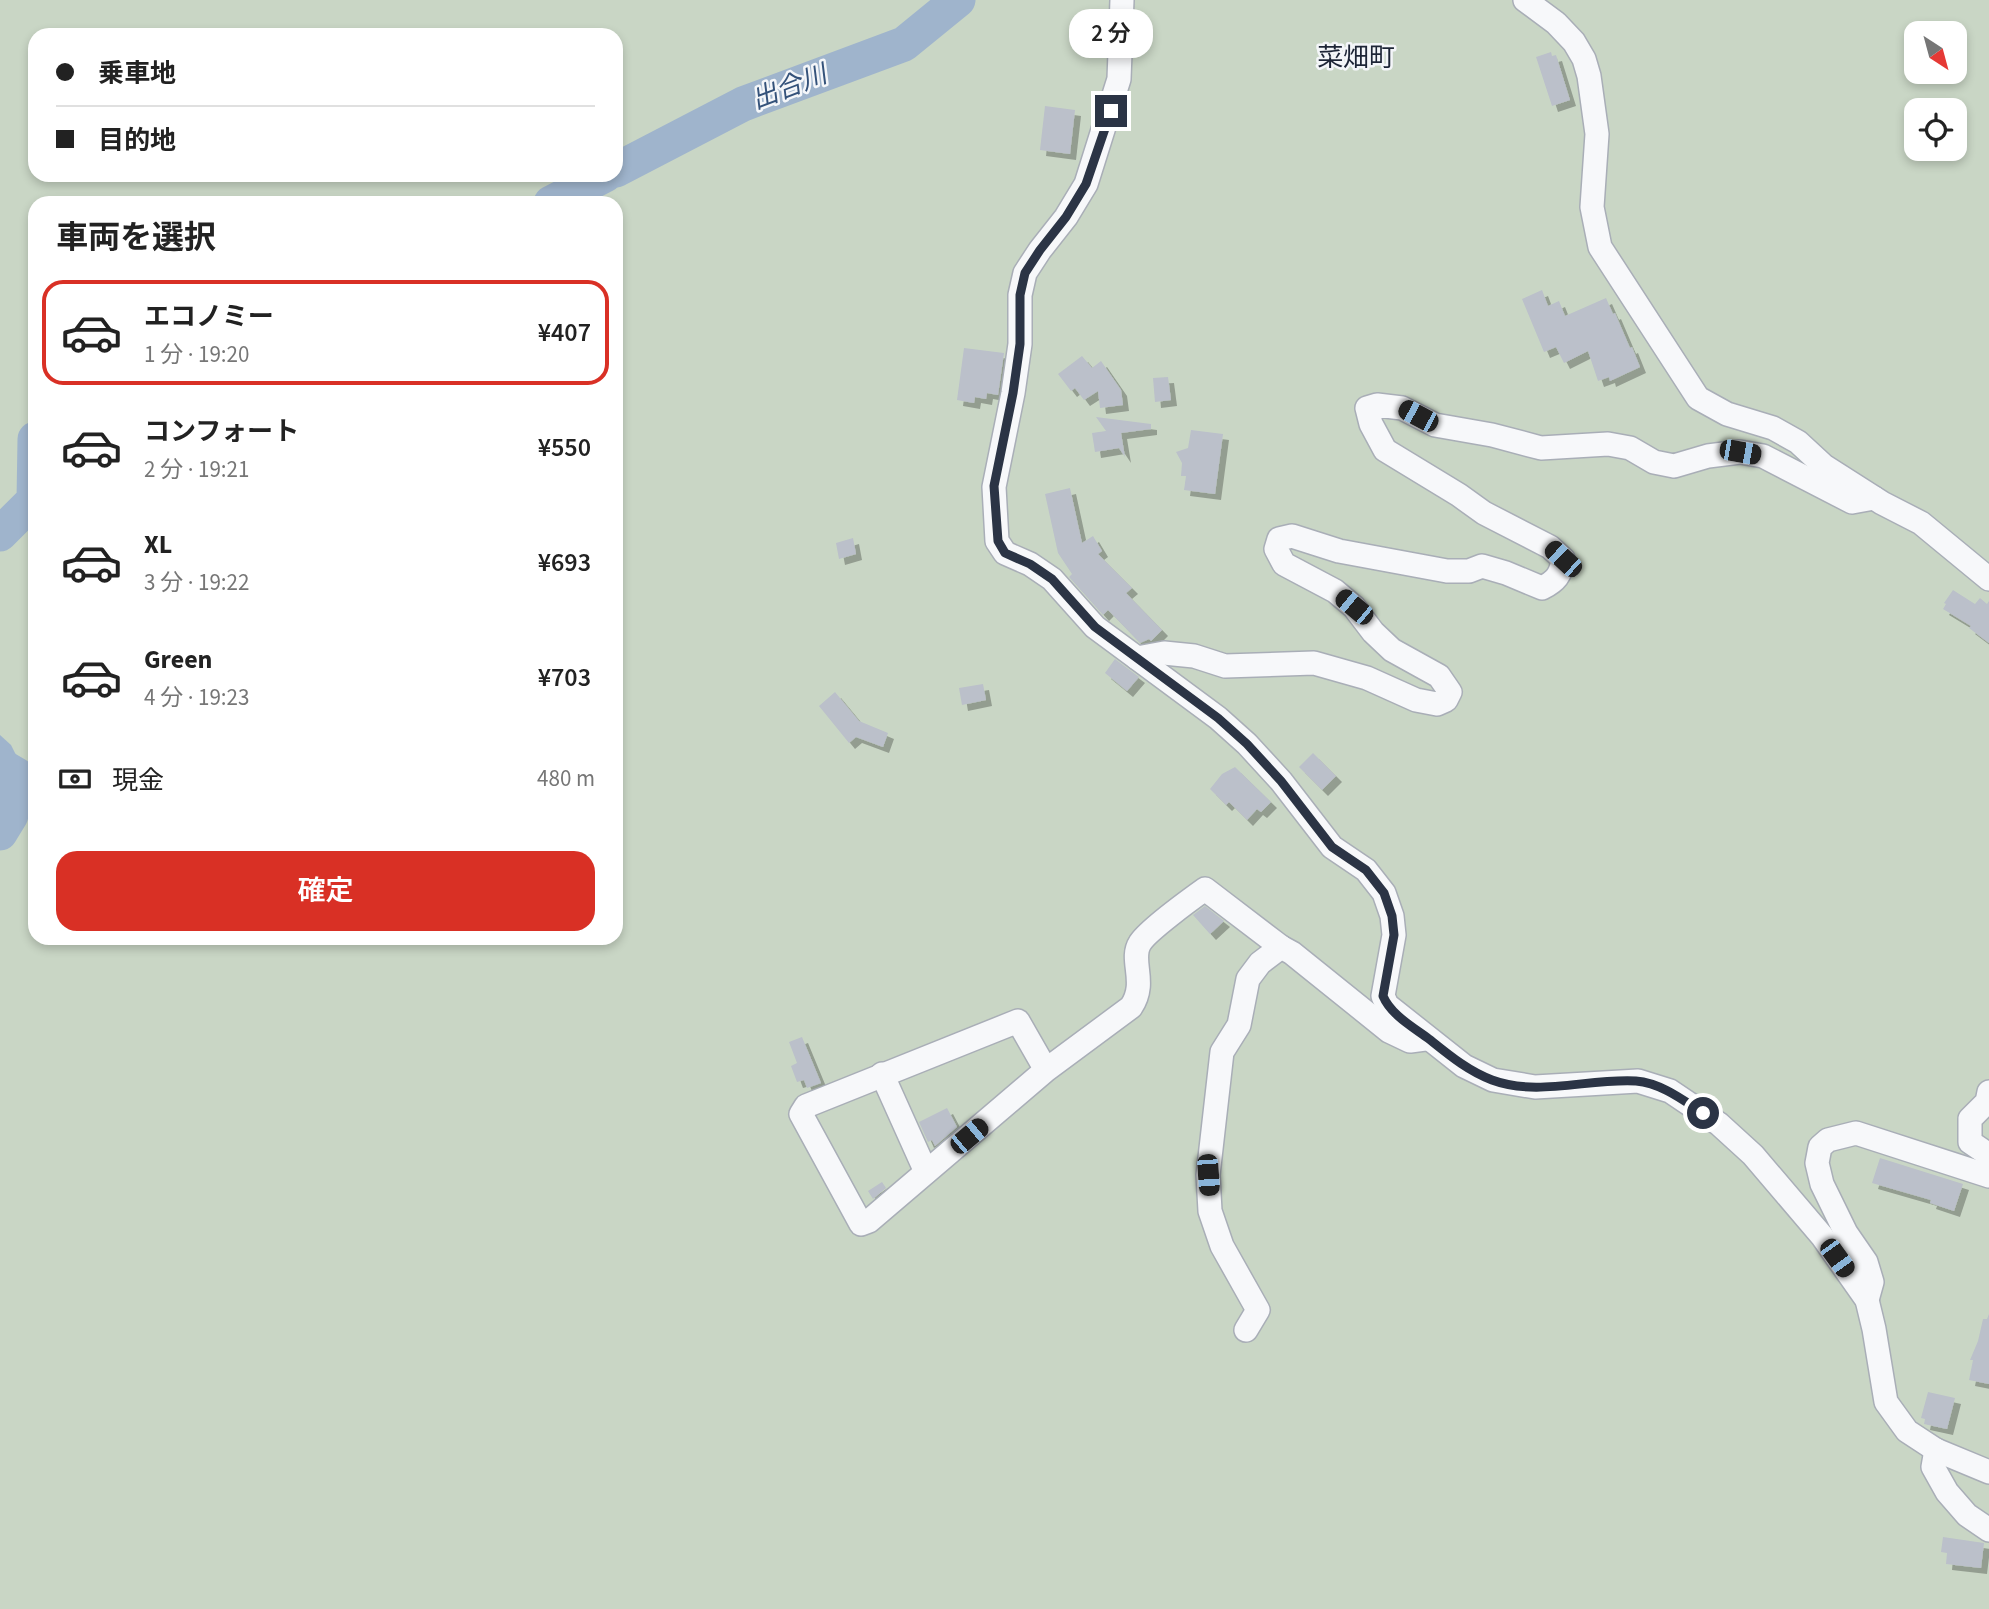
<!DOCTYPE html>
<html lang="ja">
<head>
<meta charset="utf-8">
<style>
  :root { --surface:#fff; --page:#f2f2f2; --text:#222; --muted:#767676; --line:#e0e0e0; --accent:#d93025 }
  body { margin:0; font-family:"Source Sans 3","Noto Sans JP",sans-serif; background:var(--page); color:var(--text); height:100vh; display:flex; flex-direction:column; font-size:26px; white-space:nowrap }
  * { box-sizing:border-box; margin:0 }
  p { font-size:23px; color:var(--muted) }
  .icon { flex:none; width:38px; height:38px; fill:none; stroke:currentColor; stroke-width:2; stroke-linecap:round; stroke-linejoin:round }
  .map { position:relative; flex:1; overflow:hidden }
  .sheet { position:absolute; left:28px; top:196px; width:595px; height:749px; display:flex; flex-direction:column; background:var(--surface); border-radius:21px; box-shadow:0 4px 10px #0003 }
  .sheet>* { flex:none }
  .hud { position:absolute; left:28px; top:28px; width:595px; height:154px; border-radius:21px; box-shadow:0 4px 10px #0003; display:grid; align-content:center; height:154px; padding:0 28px; background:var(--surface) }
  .needle { width:46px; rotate:144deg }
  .controls { position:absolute; left:1904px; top:21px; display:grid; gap:14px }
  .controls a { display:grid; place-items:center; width:63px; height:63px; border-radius:14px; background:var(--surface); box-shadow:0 4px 10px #0003; font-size:35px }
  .end { position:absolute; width:32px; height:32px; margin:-16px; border:9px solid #2b3445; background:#fff; box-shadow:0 0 0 4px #fff }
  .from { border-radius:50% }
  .bubble { position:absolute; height:49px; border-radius:21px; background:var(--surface); box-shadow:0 4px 10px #0003; font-size:23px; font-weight:600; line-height:49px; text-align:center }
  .car { position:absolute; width:21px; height:42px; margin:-21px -10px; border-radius:9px; box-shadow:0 0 5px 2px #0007; background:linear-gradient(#222 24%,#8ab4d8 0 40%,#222 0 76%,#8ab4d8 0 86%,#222 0) }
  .hud b { display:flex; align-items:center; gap:24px; height:66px; font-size:26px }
  .hud b+b { border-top:2px solid var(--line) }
  .hud i { width:18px; height:18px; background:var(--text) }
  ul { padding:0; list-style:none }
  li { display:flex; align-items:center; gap:21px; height:105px; margin:0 14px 10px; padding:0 14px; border:4px solid transparent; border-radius:21px }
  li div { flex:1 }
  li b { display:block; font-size:26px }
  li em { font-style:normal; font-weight:600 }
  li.active { border-color:var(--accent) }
  li>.icon { width:63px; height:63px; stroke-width:1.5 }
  h2 { padding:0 28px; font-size:32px; line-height:84px }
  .pay { display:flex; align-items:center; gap:18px; height:77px; padding:0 28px; font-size:26px }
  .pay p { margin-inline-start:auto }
  .cta { display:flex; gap:14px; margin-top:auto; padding:14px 28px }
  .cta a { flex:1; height:80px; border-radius:21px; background:var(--accent); color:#fff; font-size:28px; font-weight:600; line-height:80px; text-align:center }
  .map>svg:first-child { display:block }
  .green { fill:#c9d6c5; fill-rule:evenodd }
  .water { fill:#9fb4cc }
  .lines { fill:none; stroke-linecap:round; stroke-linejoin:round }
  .river { stroke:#9fb4cc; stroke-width:35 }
  .building { fill:#bbc0ca; filter:url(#shadow) }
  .minor-casing { stroke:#a9aeb7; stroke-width:26 }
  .minor { stroke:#f7f8fa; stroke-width:23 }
  .route { stroke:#2b3445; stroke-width:9 }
  .labels { text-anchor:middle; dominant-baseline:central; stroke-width:5; stroke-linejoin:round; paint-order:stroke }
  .neighbourhood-label { font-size:26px; fill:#1d2536; stroke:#f4f6f9 }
  .water-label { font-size:26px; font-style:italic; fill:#34527a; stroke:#f4f6f9 }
</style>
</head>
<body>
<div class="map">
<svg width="1989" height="1609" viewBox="0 0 1989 1609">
  <defs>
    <filter id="shadow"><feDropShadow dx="6" dy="6" stdDeviation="0" flood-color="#0004"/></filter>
  </defs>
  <rect width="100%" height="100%" fill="#e4e7ec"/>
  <!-- green -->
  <path class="green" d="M0 0H1989V1609H0ZM1916 33H1955V72H1916ZM35 35H616V175H35ZM1916 110H1955V149H1916ZM35 203H616V938H35Z"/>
  <!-- water -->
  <polygon class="water" points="0,735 11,745 20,763 17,775 0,786"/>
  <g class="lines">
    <!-- river -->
    <g class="river">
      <polyline points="616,170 743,104 904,44 958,0"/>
      <polyline points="551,203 605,175"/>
      <polyline points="0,534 34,500 35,439"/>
      <polyline points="0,765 17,775 11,815 0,833"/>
    </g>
  </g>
  <!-- building -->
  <g class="building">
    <polygon points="1551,52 1552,56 1556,55 1570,100 1552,106 1536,57"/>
    <polygon points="1045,106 1075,110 1070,154 1040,150"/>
    <polygon points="1542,290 1548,306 1559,301 1565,316 1606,298 1613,314 1615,313 1630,348 1632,347 1640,367 1610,381 1609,377 1598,381 1588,351 1564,363 1556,347 1544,352 1522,299"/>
    <polygon points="964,348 1004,353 998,395 987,393 986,399 975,397 974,403 957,400"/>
    <polygon points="1082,356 1092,368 1101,361 1121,390 1123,405 1100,408 1098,391 1084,400 1075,388 1071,391 1058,374"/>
    <polygon points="1168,377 1171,400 1155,402 1153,378"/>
    <polygon points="1096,417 1151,424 1151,429 1121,433 1125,457 1119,448 1095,452 1092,433 1106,431"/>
    <polygon points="1191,430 1223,434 1215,494 1184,490 1186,476 1181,476 1182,463 1176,452 1188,448"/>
    <polygon points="1070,488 1082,543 1093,536 1102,551 1098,554 1132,588 1126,593 1162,630 1151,641 1149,639 1140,643 1108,610 1103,615 1069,577 1072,574 1058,553 1045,494"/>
    <polygon points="853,538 856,554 839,559 836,543"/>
    <polygon points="1953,590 1975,604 1980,598 1987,604 1989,601 1989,643 1969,628 1971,626 1943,609 1946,604 1944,603"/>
    <polygon points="1115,659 1139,677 1127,691 1105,673"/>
    <polygon points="983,684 986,700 962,705 959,688"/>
    <polygon points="835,692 859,721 888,733 883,747 856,737 849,743 819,706"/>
    <polygon points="1313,753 1336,776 1322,790 1299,767"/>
    <polygon points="1235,767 1271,802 1261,812 1257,809 1247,820 1229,802 1226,805 1210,789 1222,774"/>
    <polygon points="1205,906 1224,921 1210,934 1193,915"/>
    <polygon points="802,1037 821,1083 807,1088 804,1080 797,1082 791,1066 797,1063 789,1042"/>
    <polygon points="947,1108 957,1127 935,1146 932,1140 928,1142 919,1122"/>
    <polygon points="1880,1158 1963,1184 1954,1211 1930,1203 1931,1200 1872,1183"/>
    <polygon points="882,1182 886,1188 873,1199 868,1191"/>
    <polygon points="1989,1314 1989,1384 1969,1380 1973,1360 1970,1360 1978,1341 1983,1319 1987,1319"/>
    <polygon points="1928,1392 1955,1398 1947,1429 1924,1424 1925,1419 1921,1418"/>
    <polygon points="1943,1537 1984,1543 1981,1568 1946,1564 1947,1553 1941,1552"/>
  </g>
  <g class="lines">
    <!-- minor casing -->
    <g class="minor-casing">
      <g id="minor">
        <polyline points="1122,0 1119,79 1086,184 1066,217 1040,250 1025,273 1020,295 1020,344 1013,393 994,487 997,541 1005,553 1030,564 1052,579 1095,627 1218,718 1247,744 1281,781 1332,847 1366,870 1384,893 1392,916 1394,935 1383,996 1387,1005 1464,1066 1493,1080 1535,1087 1638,1081 1670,1091 1719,1124 1753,1155 1822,1236 1867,1300 1874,1329 1886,1402 1907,1431 1936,1450 1989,1472"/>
        <polyline points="1525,0 1556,23 1574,42 1584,59 1589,76 1597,134 1592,207 1600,247 1698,398 1727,414 1773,428 1798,442 1824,466 1882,503 1921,523 1989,579"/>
        <path d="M1137 658 1164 653 1194 656 1225 666 1314 663 1367 678 1416 700 1437 704 1446 700 1450 692 1439 676 1392 650 1373 632 1354 607 1335 591 1284 564 1276 549 1279 539 1292 536 1339 551 1447 571H1469L1482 566 1506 573 1542 588C1556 581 1561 575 1563 559L1550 547 1484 513 1459 495 1385 450 1371 424 1367 408 1377 405 1402 408 1435 425 1492 435 1541 448 1608 444 1630 448 1654 462 1674 466 1708 456 1740 452 1763 456 1852 502 1874 498"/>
        <path d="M1046 1070 1018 1021 806 1106 801 1114 861 1224 869 1221 1046 1070 1131 1007C1148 982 1129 960 1140 943 1147 931 1191 899 1205 889L1281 947"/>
        <polyline points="882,1074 926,1172"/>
        <polyline points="1989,1092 1987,1102 1970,1119 1970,1142 1989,1155"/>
        <polyline points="1867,1300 1872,1282 1866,1262 1846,1233 1822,1184 1817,1163 1820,1147 1828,1140 1856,1133 1989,1176"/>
        <polyline points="1246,1330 1258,1310 1222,1246 1210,1211 1208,1175 1222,1052 1239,1025 1248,979 1260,963 1281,947 1292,953 1389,1031 1410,1041 1425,1039"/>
        <polyline points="1936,1450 1933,1467 1947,1492 1967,1515 1989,1530"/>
      </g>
    </g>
    <!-- minor -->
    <use href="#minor" class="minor"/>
  </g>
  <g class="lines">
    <!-- route -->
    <path class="route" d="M1111 111 1086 184 1066 217 1040 250 1025 273 1020 295V344L1013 393 994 486 998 541 1005 553 1030 564 1052 579 1095 627 1218 718 1247 744 1281 781 1332 847 1366 870 1384 893 1392 916 1394 935 1383 996C1391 1015 1413 1027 1429 1039 1449 1055 1468 1071 1492 1080 1538 1097 1589 1078 1636 1081 1661 1083 1683 1100 1703 1113"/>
  </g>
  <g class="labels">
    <!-- neighbourhood labels -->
    <g class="neighbourhood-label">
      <text x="1356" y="57">菜畑町</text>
    </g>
    <!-- water labels -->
    <g class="water-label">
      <text transform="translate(789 87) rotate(-21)">出合川</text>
    </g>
  </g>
</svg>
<div class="controls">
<a><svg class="needle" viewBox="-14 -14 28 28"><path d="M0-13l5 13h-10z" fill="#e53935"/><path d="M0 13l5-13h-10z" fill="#767676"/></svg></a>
<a><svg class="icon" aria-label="locate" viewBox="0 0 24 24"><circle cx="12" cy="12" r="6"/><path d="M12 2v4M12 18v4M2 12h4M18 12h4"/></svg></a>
</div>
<i class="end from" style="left:1703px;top:1113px"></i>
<i class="end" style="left:1111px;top:111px"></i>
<div class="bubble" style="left:1069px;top:9px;width:84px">2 分</div>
<i class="car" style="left:1418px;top:416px;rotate:298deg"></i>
<i class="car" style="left:1740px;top:452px;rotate:100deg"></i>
<i class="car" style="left:1563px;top:559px;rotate:313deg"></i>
<i class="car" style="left:1354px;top:607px;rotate:310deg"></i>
<i class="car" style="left:969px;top:1136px;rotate:50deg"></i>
<i class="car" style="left:1208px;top:1175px;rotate:176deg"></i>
<i class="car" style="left:1837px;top:1258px;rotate:144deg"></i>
<div class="hud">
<b><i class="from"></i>乗車地</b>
<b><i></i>目的地</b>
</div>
<section class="sheet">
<h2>車両を選択</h2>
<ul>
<li class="active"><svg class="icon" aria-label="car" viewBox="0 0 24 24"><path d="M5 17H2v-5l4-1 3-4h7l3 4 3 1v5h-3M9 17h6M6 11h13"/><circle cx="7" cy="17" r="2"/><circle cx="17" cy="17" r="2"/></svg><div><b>エコノミー</b><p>1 分 · 19:20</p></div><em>¥407</em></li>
<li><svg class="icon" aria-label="car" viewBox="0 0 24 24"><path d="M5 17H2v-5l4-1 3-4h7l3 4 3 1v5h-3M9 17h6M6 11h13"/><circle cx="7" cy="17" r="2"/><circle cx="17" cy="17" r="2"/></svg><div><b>コンフォート</b><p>2 分 · 19:21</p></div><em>¥550</em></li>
<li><svg class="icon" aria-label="car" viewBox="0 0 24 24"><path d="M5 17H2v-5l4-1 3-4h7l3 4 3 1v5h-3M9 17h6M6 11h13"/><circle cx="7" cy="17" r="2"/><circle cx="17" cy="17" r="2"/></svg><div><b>XL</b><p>3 分 · 19:22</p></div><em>¥693</em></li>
<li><svg class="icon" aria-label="car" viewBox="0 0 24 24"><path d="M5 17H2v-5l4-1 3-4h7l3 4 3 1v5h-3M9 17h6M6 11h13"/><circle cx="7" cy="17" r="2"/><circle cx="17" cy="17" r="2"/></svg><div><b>Green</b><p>4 分 · 19:23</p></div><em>¥703</em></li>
</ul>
<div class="pay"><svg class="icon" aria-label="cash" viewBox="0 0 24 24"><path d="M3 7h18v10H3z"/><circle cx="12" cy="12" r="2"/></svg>現金<p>480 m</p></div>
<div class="cta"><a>確定</a></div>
</section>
</div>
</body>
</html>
